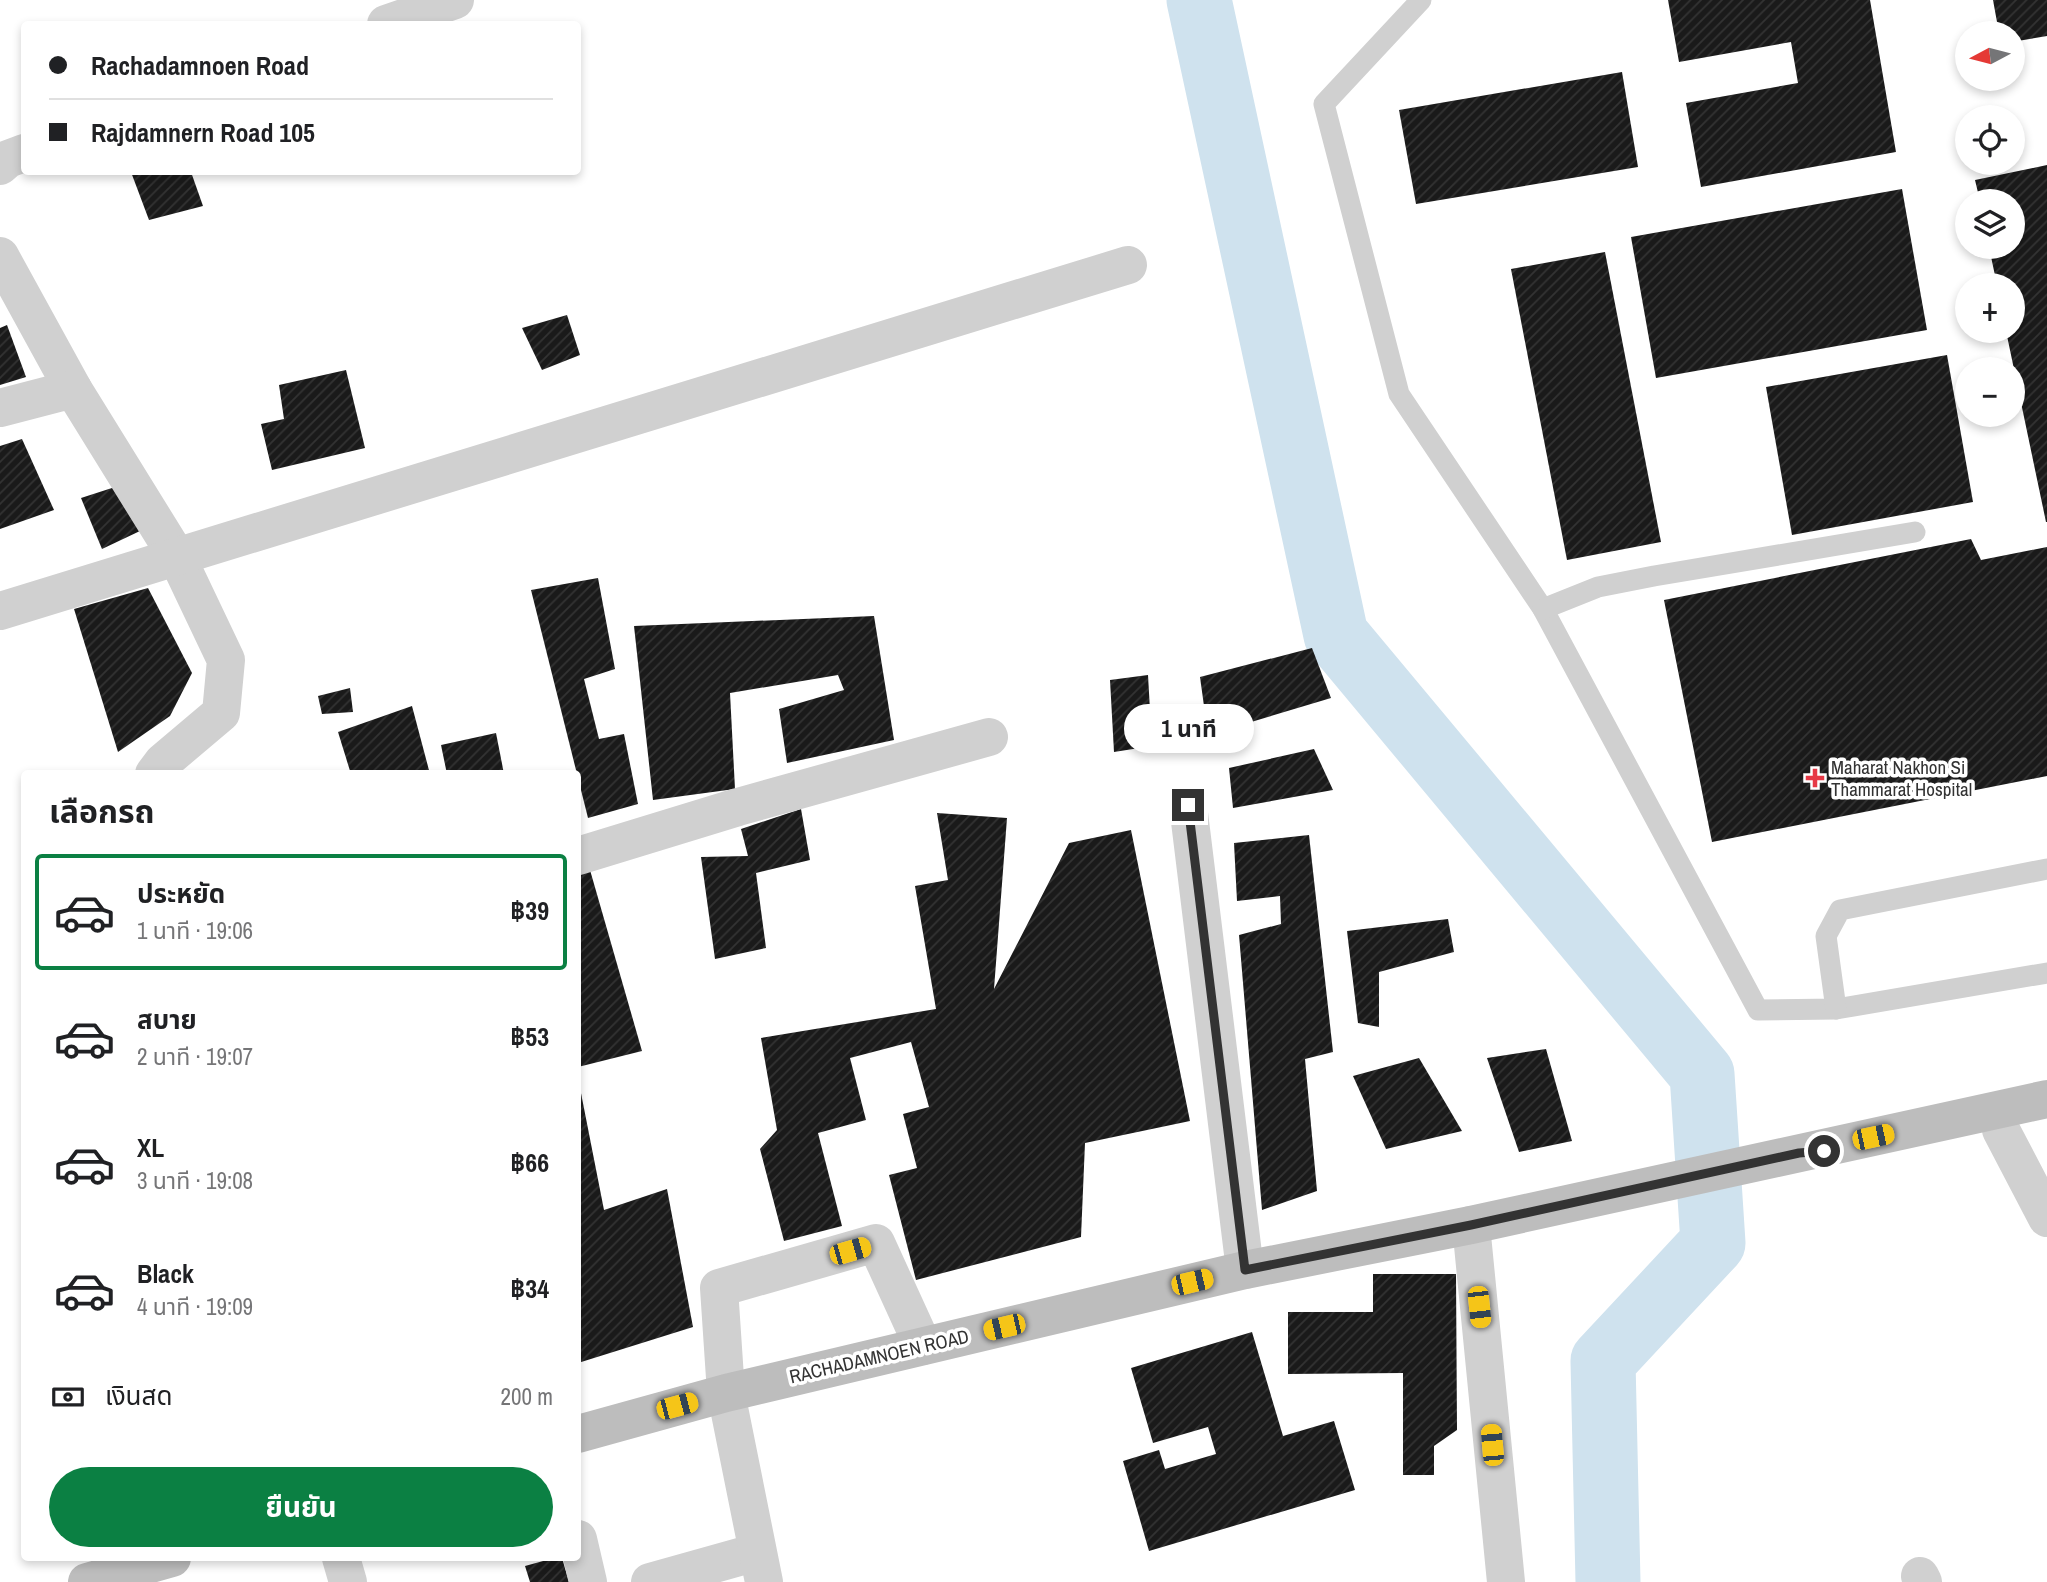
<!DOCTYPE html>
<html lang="th">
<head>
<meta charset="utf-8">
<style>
  :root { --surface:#fff; --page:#f2f2f2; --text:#202124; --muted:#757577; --line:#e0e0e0; --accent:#0b8043 }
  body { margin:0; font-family:"Archivo Narrow","Noto Sans Thai",sans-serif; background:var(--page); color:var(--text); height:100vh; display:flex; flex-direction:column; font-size:26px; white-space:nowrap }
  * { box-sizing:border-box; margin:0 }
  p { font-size:23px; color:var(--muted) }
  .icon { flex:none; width:38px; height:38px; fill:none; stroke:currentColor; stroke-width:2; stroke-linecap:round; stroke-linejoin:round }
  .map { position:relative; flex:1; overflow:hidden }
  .details { position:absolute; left:21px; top:770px; width:560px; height:791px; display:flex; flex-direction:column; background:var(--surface); border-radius:7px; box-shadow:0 4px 10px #0003 }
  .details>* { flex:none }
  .hud { position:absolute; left:21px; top:21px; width:560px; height:154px; border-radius:7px; box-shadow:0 4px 10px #0003; display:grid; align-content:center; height:154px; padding:0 28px; background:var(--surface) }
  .needle { width:46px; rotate:263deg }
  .fabs { position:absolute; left:1955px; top:21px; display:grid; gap:14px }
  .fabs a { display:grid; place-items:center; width:70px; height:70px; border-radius:50%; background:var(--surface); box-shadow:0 4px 10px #0003; font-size:35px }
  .end { position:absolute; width:32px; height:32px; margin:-16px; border:9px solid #333; background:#fff; box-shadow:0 0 0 4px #fff }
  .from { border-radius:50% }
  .bubble { position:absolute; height:49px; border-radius:24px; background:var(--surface); box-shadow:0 4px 10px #0003; font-size:23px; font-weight:700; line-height:49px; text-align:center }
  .car { position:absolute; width:21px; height:42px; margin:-21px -10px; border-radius:9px; box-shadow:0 0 5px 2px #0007; background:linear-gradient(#f5c518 24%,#345 0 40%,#f5c518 0 76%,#345 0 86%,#f5c518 0) }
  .hud b { display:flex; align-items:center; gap:24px; height:66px; font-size:26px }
  .hud b+b { border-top:2px solid var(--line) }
  .hud i { width:18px; height:18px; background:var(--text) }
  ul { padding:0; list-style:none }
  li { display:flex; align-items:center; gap:21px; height:116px; margin:0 14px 10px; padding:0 14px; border:4px solid transparent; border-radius:7px }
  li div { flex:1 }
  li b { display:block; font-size:26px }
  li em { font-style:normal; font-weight:700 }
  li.on { border-color:var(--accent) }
  li>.icon { width:63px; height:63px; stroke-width:1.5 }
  h2 { padding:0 28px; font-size:32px; line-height:84px }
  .pay { display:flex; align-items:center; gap:18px; height:77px; padding:0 28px; font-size:26px }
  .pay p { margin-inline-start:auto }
  .cta { display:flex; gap:14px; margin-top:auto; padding:14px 28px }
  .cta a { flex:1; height:80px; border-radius:42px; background:var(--accent); color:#fff; font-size:28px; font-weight:700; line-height:80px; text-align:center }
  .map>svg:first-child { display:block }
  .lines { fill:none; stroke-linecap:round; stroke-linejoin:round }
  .river { stroke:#cfe2ee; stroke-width:65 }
  .building { fill:url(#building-hatch) }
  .service { stroke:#d0d0d0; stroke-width:21 }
  .minor { stroke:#d0d0d0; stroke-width:38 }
  .secondary { stroke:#bdbdbd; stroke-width:38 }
  .route { stroke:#333; stroke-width:9 }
  .poi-dot { fill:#e63946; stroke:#fff; stroke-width:2.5 }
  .labels { text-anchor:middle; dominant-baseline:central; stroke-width:7; stroke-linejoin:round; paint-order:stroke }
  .poi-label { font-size:19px; fill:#333; stroke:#fff; text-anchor:start }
  .street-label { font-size:19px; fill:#333; stroke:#fff }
</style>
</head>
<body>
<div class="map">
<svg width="2047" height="1582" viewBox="0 0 2047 1582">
  <defs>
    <pattern id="building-hatch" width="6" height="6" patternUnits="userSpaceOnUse" patternTransform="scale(1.75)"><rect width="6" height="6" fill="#1a1a1a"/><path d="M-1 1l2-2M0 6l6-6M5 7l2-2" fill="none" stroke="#333"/></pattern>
  </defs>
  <rect width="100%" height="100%" fill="#fff"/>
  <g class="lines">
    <!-- river -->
    <polyline class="river" points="1199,0 1336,635 1702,1074 1713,1243 1603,1361 1608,1582"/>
  </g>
  <!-- building -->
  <g class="building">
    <polygon points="1668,0 1870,0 1896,152 1701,187 1686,103 1798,83 1791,42 1679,62"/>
    <polygon points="1993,0 2047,0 2047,36 2012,42 2012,33 1999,33"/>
    <polygon points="1622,72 1638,167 1416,204 1399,110"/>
    <polygon points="2047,165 2047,522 2046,522 2006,331 2012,331 2012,285 1997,285 1989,247 2012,247 2012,201 1980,201 1975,180"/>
    <polygon points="131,172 191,172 203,206 149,220"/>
    <polygon points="1902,189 1927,330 1656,378 1631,237"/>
    <polygon points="1605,252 1661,542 1567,560 1511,269"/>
    <polygon points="567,315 580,355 542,370 522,328"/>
    <polygon points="7,325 26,377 0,385 0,328"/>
    <polygon points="1947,355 1973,502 1792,535 1766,387"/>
    <polygon points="346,370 365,448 272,470 261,424 284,419 279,385"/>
    <polygon points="22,439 54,510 0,529 0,446"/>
    <polygon points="115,487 140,531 102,549 81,498"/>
    <polygon points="1971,539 1981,560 2047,547 2047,776 1712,842 1664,600"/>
    <polygon points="598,578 615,669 584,679 599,739 624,734 638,804 588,818 531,590"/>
    <polygon points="148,588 192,673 170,716 118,752 74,609"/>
    <polygon points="874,616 894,740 787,763 779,709 844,690 838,675 730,693 735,789 653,800 634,626"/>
    <polygon points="1312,648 1331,698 1208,735 1200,677"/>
    <polygon points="1148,675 1152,746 1114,752 1110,680"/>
    <polygon points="350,688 353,712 322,714 318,696"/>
    <polygon points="412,706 430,774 351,774 338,732"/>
    <polygon points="496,733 504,774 447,774 441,745"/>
    <polygon points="1314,749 1333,790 1233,808 1229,768"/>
    <polygon points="801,809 810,860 756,873 766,948 715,959 701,857 748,856 741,829"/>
    <polygon points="937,813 1007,818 994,989 1069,843 1131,830 1190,1121 1085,1143 1081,1237 916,1280 889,1175 917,1168 903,1114 929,1107 911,1042 850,1058 866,1120 818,1133 842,1226 784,1241 760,1149 777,1130 761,1038 936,1009 915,886 948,880"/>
    <polygon points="1309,835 1333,1052 1305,1059 1317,1191 1262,1210 1239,935 1281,924 1280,896 1237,901 1234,843"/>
    <polygon points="590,870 642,1051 578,1067 578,874"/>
    <polygon points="1448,919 1454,952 1379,972 1379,1027 1358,1023 1347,931"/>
    <polygon points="1546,1049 1572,1141 1519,1152 1487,1058"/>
    <polygon points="1419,1058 1462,1131 1386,1149 1353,1076"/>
    <polygon points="578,1088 580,1088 604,1210 667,1189 693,1327 578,1363"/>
    <polygon points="1373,1274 1456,1274 1457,1430 1434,1446 1434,1475 1403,1475 1403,1373 1288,1374 1288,1312 1373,1312"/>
    <polygon points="1252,1332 1283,1436 1334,1421 1355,1490 1149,1551 1123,1461 1159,1450 1165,1469 1216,1454 1208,1427 1153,1443 1131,1368"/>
    <polygon points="554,1558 562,1558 569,1582 530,1582 525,1566"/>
  </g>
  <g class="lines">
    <!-- service -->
    <g class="service">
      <polyline points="1421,0 1324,104 1399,394 1543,609 1758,1010 1836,1009 2047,973"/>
      <polyline points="1543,609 1598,587 1654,576 1915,532"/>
      <polyline points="1836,1009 1826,936 1840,910 2047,869"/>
    </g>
    <!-- minor -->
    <g class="minor">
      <polyline points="386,24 455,0"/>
      <polyline points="0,166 8,159 24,153"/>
      <polyline points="0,256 73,389"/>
      <polyline points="0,408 73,389 177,557 226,660 221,713 163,762 154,774"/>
      <polyline points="0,611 1128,265"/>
      <polyline points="1188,805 1245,1270"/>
      <polyline points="578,856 738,807 989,737"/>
      <polyline points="2001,1130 2047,1218"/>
      <polyline points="1471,1225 1506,1582"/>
      <polyline points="578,1539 588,1582"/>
      <polyline points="341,1558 348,1582"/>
      <polyline points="1920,1576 1923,1582"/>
      <polyline points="650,1582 757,1552"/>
      <polyline points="764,1582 726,1393 719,1288 876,1243 923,1346"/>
    </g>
    <!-- secondary -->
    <g class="secondary">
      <polyline points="578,1434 726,1393 1245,1270 1471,1225 2047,1099"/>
      <polyline points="87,1582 172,1558"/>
    </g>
  </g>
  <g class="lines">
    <!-- route -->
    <polyline class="route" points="1188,805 1245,1270 1471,1225 1799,1153 1824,1151"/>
  </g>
  <!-- markers -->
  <path class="poi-dot" d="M1811.5 767.5h7v7h7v7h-7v7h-7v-7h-7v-7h7z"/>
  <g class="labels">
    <!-- poi labels -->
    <g class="poi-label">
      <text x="1831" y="767">Maharat Nakhon Si<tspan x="1831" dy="22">Thammarat Hospital</tspan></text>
    </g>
    <!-- street labels -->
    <g class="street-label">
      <text transform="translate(879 1356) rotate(-13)">RACHADAMNOEN ROAD</text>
    </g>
  </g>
</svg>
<div class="fabs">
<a><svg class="needle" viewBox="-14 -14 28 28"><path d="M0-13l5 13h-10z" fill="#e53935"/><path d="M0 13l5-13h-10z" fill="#757577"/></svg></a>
<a><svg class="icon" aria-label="locate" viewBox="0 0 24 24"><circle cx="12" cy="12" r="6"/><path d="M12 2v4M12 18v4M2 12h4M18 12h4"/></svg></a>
<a><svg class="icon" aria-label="layers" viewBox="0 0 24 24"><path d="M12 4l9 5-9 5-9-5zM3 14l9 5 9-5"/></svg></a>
<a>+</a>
<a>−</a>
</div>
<i class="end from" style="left:1824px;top:1151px"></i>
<i class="end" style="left:1188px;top:805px"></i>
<div class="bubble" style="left:1124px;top:704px;width:130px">1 นาที</div>
<i class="car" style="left:1873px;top:1137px;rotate:78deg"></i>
<i class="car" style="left:850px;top:1251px;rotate:74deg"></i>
<i class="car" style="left:1192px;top:1282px;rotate:77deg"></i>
<i class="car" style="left:1479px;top:1307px;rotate:174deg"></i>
<i class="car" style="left:1004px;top:1327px;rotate:257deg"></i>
<i class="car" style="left:677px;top:1406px;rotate:75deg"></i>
<i class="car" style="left:1492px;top:1445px;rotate:355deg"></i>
<div class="hud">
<b><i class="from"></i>Rachadamnoen Road</b>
<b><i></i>Rajdamnern Road 105</b>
</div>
<section class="details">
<h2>เลือกรถ</h2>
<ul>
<li class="on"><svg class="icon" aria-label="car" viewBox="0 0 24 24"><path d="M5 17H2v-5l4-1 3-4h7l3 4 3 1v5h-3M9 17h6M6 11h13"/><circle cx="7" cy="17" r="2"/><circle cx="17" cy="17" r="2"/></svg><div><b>ประหยัด</b><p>1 นาที · 19:06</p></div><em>฿39</em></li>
<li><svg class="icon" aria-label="car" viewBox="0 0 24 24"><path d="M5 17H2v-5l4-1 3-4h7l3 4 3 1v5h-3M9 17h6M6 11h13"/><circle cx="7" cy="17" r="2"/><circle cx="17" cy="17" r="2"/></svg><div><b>สบาย</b><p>2 นาที · 19:07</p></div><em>฿53</em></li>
<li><svg class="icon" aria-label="car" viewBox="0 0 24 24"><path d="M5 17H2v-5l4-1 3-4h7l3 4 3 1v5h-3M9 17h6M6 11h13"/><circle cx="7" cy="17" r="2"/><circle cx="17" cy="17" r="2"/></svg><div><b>XL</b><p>3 นาที · 19:08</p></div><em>฿66</em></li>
<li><svg class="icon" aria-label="car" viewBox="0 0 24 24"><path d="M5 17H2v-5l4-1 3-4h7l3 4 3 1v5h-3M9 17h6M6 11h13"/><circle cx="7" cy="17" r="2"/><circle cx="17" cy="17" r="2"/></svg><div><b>Black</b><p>4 นาที · 19:09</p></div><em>฿34</em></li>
</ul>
<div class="pay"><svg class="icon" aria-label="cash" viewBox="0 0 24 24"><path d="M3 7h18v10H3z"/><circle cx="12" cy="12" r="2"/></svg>เงินสด<p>200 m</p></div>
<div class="cta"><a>ยืนยัน</a></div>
</section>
</div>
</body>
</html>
